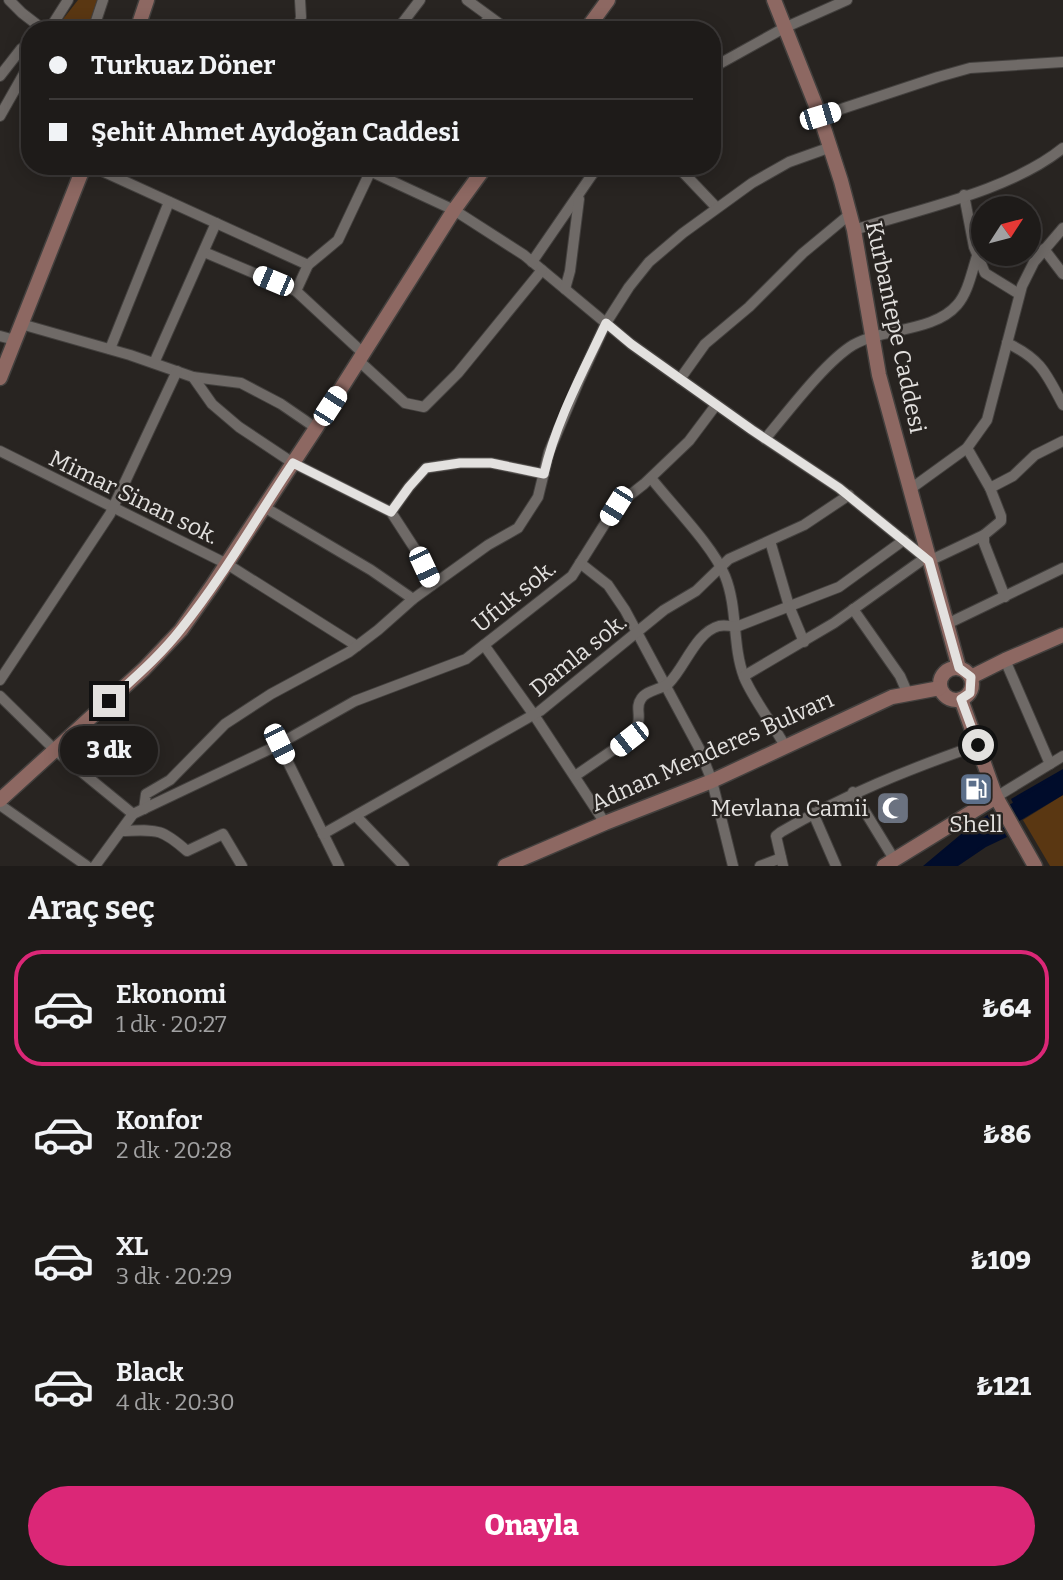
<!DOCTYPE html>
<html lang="tr">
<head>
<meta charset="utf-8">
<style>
  :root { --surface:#1e1b19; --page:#262422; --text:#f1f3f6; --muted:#a1a1a2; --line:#3c3938; --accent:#db2777 }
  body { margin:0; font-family:Bitter,serif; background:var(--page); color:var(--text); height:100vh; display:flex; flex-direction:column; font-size:26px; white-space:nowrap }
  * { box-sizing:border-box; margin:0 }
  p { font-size:23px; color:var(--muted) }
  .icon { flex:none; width:38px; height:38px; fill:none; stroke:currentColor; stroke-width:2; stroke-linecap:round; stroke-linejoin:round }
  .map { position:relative; height:866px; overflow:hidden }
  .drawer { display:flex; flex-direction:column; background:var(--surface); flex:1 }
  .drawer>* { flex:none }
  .top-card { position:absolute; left:21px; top:21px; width:700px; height:154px; border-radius:28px; box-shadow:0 4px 18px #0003,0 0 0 2px var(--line); display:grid; align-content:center; height:154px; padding:0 28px; background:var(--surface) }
  .needle { width:46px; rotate:54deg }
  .tools { position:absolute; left:971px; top:196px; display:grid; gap:14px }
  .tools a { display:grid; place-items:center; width:70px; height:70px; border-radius:50%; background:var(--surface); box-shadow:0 4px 18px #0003,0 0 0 2px var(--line); font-size:35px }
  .end { position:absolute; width:32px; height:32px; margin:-16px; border:9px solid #e3e1df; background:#111; box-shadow:0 0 0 4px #111 }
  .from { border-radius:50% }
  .bubble { position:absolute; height:49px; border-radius:24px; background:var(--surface); box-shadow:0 4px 18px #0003,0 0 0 2px var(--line); font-size:23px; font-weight:800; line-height:49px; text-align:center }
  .car { position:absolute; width:21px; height:42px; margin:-21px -10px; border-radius:9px; box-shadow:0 0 5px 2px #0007; background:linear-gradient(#fff 24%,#345 0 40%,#fff 0 76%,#345 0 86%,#fff 0) }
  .top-card b { display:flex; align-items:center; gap:24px; height:66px; font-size:26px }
  .top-card b+b { border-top:2px solid var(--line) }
  .top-card i { width:18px; height:18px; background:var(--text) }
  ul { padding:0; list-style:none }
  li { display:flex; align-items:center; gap:21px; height:116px; margin:0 14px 10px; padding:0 14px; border:4px solid transparent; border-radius:28px }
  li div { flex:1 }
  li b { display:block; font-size:26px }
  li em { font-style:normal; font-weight:800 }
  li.current { border-color:var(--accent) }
  li>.icon { width:63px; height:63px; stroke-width:1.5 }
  h2 { padding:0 28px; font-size:32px; line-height:84px }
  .action { display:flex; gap:14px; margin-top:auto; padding:14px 28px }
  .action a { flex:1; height:80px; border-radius:42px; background:var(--accent); color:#fff; font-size:28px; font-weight:800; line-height:80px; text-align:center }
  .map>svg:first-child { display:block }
  .green { fill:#5a3712 }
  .water { fill:#000c2b }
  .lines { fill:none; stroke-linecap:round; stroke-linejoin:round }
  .river { stroke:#000c2b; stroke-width:19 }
  .street-casing { stroke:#43403e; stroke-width:12 }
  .secondary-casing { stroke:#43403e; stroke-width:17 }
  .street { stroke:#6f6a67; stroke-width:10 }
  .secondary { stroke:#8d6862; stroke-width:14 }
  .route { stroke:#e3e1df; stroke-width:9 }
  .labels { text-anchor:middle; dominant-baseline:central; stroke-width:5; stroke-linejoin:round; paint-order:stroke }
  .street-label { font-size:23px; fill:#e3e1df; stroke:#282421 }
  .poi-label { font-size:23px; fill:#e3e1df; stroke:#282421; text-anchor:end }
</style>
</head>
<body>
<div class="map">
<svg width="1063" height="866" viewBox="0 0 1063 866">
  <rect width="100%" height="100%" fill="#282421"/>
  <!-- green -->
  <g class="green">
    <polygon points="78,0 101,0 90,30 73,30 60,23"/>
    <polygon points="1063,795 1063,866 1050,866 1023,820"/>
  </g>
  <!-- water -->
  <g class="water">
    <polygon points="1063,769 1063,792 1021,818 1011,799"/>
    <polygon points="992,812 1007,837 986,847 958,866 923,866 972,825"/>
  </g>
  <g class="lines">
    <!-- river -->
    <polyline class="river" points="940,866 989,828 1063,784"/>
    <!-- street casing -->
    <g class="street-casing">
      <g id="street">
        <polyline points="9,0 22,13 44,30"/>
        <polyline points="467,0 508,30"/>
        <polyline points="49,30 68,0"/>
        <polyline points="93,30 103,0"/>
        <polyline points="298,30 301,17 300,0"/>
        <polyline points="397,30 420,0"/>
        <polyline points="479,30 489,18"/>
        <polyline points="712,68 784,28 847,0"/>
        <polyline points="0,76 21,49 30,43"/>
        <polyline points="0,116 30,63"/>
        <polyline points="820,116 938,77 970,68 1063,62"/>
        <polyline points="91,166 308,265 338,240 372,168"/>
        <polyline points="359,166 454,210 524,255 631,344 752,430 839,488 929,561 984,535"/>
        <polyline points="677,166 716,207"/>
        <polyline points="964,195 974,247 985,273 1019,294"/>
        <path d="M854 230C919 209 1010 191 1063 148"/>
        <polyline points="1044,249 1063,274"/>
        <polyline points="204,252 296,291 308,265"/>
        <polyline points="532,262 598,166"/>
        <polyline points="565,289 570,271 579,199"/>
        <polyline points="296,291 364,354"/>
        <polyline points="21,324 130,355 193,377 241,383 281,404 316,428"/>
        <polyline points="0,336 15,340"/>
        <path d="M1007 343C1041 359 1046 373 1063 405"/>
        <polyline points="110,349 169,202"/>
        <polyline points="359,361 405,403 424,407 458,373 542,270"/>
        <polyline points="154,363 216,223"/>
        <polyline points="193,377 212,404 239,427 293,463 391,512 415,549 432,585"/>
        <polyline points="680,379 705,344 749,307 803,253 850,214"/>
        <path d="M765 439C787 413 825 362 853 345 882 328 934 332 957 305 968 293 972 271 977 256"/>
        <polyline points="967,448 990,488 1001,516 1001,521 984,535 984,543 1005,597"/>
        <polyline points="0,451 227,564 357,646"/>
        <path d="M651 478C672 505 713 546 725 576 738 608 732 645 744 677 753 699 773 724 785 746"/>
        <polyline points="990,488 1013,476 1035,455 1063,441"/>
        <polyline points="909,490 967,448 987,420 1022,286 1034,262 1063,228"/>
        <polyline points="264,507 371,570 413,599"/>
        <polyline points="391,512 409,487 426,468 460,463 491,463 544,474"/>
        <polyline points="770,541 789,606 804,642"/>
        <polyline points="580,563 608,585 625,610 699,748 712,781 733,866"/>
        <polyline points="853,609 900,676 907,692"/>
        <polyline points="947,624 1063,568"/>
        <polyline points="484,645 534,715 605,823"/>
        <polyline points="1005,660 1050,764"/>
        <polyline points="744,676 834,623 925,558"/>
        <polyline points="0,680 110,514 177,371"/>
        <polyline points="0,696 56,751 133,814"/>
        <polyline points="279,744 339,866"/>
        <path d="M575 776 629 739C647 719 633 710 641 699 646 690 661 690 669 683 685 667 696 632 719 626 724 625 731 626 736 627L839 587 904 540"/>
        <polyline points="853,792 894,859"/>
        <polyline points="996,797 1063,756"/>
        <polyline points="0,805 87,866"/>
        <polyline points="144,809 146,794 170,780 225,724 271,694 349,652 378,630 413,599 488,545 518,528 538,497 549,452 579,381 606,323 629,287 649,262 683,233 752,183 789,162 831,147"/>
        <polyline points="813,813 836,866"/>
        <polyline points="356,816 404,866"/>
        <path d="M121 831C156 830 160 827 187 851L223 834 242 866"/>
        <polyline points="323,834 540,711 664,610 696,591 729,559 804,525 849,495"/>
        <polyline points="95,866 133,814 272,748 355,701 466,659 572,576 616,506 644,484 689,441 716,405"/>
        <polyline points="760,866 781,858"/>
        <path d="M783 866 776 836 781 832C844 795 909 769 978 745"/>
      </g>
    </g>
    <!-- secondary casing -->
    <g class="secondary-casing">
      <g id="secondary">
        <polyline points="774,0 820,116 841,181 854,230 879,375 959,668"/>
        <polyline points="137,30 147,0"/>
        <polyline points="586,30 608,0"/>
        <polyline points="0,378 84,166"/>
        <circle cx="956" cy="684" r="16"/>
        <polyline points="971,677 1005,660 1063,635"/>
        <polyline points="961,699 996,797 1035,866"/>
        <polyline points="0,800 144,669 181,630 212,586 316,428 454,210 486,166"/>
        <polyline points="505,866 605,823 712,781 892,697 940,688"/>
        <polyline points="884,866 996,797"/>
      </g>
    </g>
    <!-- street -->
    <use href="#street" class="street"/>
    <!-- secondary -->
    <use href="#secondary" class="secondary"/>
  </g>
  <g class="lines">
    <!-- route -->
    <path class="route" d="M109 701C134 678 160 656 181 629 223 577 256 518 293 463L391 512 409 487 426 468 460 463H491L544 474C556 421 583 372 606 323L631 344 752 430 839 488 929 561 959 668 971 677 970 693 961 699 978 745"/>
  </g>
  <!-- icons -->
  <defs>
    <g id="fuel-square" transform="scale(1.75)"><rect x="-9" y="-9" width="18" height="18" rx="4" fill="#5c6f8a" stroke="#282421"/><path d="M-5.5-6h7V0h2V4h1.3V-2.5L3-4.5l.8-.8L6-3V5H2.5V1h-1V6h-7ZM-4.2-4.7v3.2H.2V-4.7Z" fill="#fff"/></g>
    <g id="mosque-square" transform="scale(1.75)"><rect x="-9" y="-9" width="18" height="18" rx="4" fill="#6b7280" stroke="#282421"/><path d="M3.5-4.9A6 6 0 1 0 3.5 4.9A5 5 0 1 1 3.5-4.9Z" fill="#fff"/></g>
  </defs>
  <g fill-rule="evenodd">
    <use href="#fuel-square" x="976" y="789"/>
    <use href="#mosque-square" x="893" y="808"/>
  </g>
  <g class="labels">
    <!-- street labels -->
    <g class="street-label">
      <text transform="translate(896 327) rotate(78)">Kurbantepe Caddesi</text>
      <text transform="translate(134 497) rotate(26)">Mimar Sinan sok.</text>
      <text transform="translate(514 596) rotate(-39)">Ufuk sok.</text>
      <text transform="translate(578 655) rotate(-39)">Damla sok.</text>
      <text transform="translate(712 751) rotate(-24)">Adnan Menderes Bulvarı</text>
    </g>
    <!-- poi labels -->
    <g class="poi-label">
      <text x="868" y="808">Mevlana Camii</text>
      <text x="976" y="824" text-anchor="middle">Shell</text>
    </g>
  </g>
</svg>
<div class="tools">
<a><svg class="needle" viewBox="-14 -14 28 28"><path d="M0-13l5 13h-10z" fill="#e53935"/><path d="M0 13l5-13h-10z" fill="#a1a1a2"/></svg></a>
</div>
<i class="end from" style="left:978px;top:745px"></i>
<i class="end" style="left:109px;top:701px"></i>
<div class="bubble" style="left:60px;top:726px;width:98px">3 dk</div>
<i class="car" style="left:820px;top:116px;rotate:73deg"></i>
<i class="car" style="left:273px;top:281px;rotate:293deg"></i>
<i class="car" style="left:330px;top:406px;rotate:33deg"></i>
<i class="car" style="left:616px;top:506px;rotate:212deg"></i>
<i class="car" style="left:424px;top:567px;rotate:155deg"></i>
<i class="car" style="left:629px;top:739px;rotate:232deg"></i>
<i class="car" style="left:279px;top:744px;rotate:154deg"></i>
<div class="top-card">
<b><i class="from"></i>Turkuaz Döner</b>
<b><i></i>Şehit Ahmet Aydoğan Caddesi</b>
</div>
</div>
<section class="drawer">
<h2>Araç seç</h2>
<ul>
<li class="current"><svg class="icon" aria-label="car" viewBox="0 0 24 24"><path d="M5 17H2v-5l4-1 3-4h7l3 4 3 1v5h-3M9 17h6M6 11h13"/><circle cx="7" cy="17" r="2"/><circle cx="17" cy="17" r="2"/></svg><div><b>Ekonomi</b><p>1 dk · 20:27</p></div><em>₺64</em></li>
<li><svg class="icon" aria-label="car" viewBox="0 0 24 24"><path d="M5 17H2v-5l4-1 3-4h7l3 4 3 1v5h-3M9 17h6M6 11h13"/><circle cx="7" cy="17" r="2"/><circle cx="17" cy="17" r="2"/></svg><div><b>Konfor</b><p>2 dk · 20:28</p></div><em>₺86</em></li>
<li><svg class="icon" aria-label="car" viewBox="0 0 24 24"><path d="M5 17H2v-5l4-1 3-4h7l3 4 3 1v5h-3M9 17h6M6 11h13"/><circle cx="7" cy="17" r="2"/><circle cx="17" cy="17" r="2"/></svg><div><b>XL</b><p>3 dk · 20:29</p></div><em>₺109</em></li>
<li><svg class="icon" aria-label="car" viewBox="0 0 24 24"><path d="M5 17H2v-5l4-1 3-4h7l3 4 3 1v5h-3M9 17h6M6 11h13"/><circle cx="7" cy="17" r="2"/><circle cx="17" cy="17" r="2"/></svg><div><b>Black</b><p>4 dk · 20:30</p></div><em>₺121</em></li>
</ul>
<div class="action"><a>Onayla</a></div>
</section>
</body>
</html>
